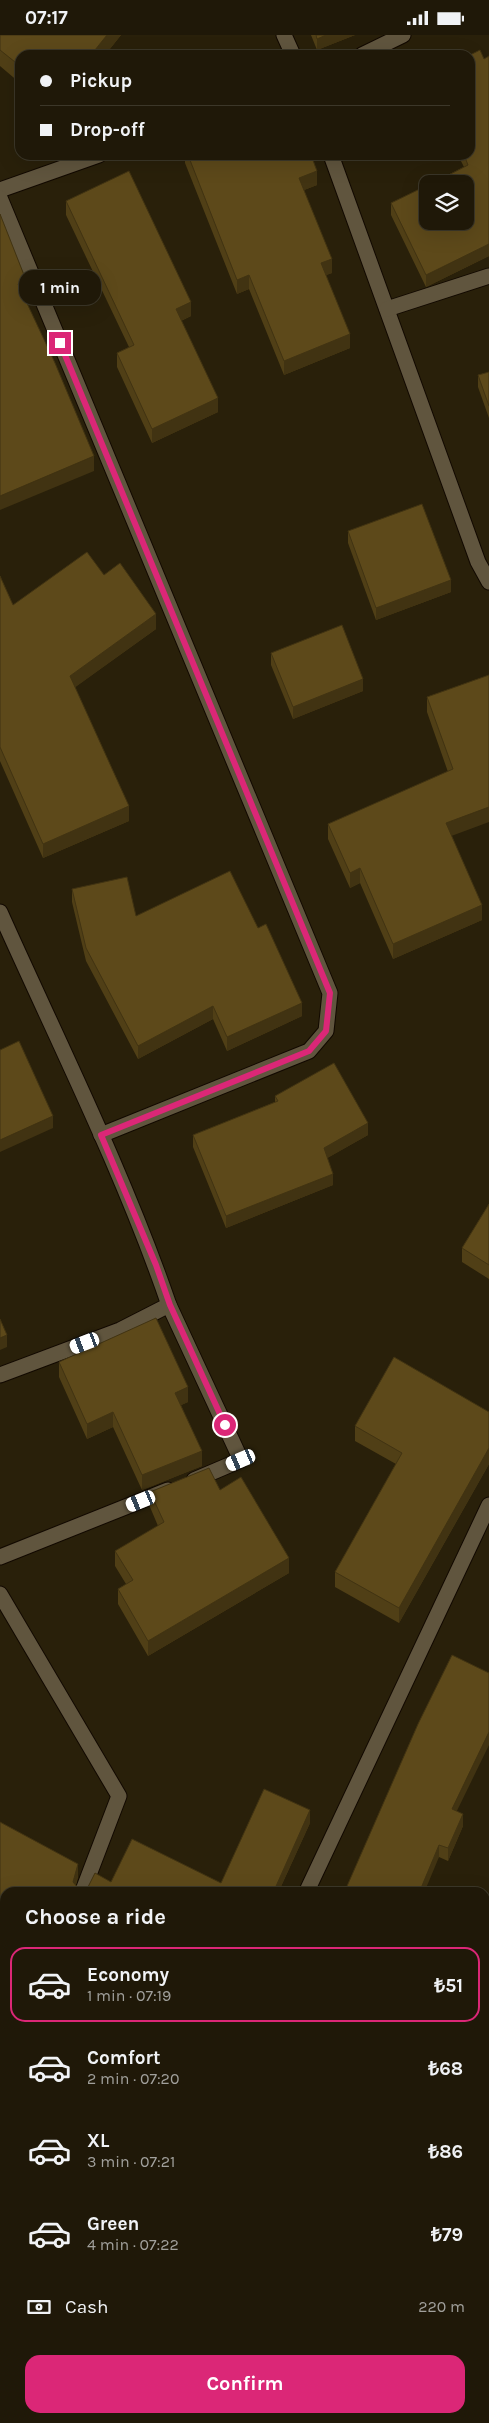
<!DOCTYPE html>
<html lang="en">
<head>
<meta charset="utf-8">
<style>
  :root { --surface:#1f1808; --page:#272112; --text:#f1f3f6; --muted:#a1a09c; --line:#3c3729; --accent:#db2777 }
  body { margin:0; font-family:Karla,sans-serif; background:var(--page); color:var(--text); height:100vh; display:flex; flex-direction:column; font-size:19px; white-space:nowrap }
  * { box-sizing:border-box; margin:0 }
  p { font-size:16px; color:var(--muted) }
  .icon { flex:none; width:28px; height:28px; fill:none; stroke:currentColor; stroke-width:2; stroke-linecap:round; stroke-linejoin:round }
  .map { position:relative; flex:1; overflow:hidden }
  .drawer { position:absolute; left:0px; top:1852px; width:490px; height:536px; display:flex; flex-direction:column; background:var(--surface); border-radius:15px 15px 0 0; box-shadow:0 5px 20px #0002,0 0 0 1px var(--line) }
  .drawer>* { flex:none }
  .top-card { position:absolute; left:15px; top:15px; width:460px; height:110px; border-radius:15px; box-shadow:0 5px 20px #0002,0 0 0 1px var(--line); display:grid; align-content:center; height:110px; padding:0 25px; background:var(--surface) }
  .buttons { position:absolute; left:419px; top:140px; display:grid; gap:10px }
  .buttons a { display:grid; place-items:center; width:55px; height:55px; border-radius:10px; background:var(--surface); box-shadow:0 5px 20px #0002,0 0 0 1px var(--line); font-size:25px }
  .end { position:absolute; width:22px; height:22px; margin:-11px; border:6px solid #db2777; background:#fff; box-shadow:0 0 0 2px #fff }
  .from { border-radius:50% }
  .bubble { position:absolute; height:35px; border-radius:15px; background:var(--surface); box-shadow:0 5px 20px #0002,0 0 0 1px var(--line); font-size:16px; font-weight:700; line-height:35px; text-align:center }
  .car { position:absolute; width:15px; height:30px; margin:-15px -8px; border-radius:6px; box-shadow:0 0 4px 1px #0007; background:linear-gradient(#fff 24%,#345 0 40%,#fff 0 76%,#345 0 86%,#fff 0) }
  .top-card b { display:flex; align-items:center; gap:18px; height:48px; font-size:19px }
  .top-card b+b { border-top:1px solid var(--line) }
  .top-card i { width:12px; height:12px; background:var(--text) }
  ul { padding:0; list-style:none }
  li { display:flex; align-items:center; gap:15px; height:75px; margin:0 10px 8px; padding:0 15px; border:2px solid transparent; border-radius:15px }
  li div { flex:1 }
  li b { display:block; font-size:19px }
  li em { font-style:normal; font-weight:700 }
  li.active { border-color:var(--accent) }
  li>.icon { width:45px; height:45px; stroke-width:1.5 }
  h2 { padding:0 25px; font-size:22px; line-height:60px }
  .pay { display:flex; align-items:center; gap:12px; height:55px; padding:0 25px; font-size:19px }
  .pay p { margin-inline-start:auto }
  .button { display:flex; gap:10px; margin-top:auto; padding:10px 25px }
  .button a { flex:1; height:58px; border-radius:15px; background:var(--accent); color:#fff; font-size:20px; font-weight:700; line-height:58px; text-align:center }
  .status { display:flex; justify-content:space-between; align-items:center; height:35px; padding:0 25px; background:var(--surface); direction:ltr }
  .status svg { height:14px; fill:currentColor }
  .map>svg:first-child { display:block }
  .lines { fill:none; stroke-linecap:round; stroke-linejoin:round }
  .minor-casing { stroke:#120900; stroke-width:17 }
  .minor { stroke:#60553e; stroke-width:15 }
  .wall { fill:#503f16 }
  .shaded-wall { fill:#413312 }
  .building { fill:#5d491a; stroke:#413312 }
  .route { stroke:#db2777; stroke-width:6 }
</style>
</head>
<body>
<div class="status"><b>07:17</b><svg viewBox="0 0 49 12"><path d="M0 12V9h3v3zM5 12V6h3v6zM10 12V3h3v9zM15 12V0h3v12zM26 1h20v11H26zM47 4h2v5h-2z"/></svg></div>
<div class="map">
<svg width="489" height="2388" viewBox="0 0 489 2388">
  <rect width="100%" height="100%" fill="#29200a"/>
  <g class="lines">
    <!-- minor casing -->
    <g class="minor-casing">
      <g id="minor">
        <polyline points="284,0 293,20"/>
        <polyline points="362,20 403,0"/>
        <polyline points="331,120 478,527 489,547"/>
        <polyline points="0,155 99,120"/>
        <polyline points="0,163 330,958 326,996 309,1016 101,1100"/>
        <polyline points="387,274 489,241"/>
        <path d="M0 877C58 1007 123 1136 169 1270L120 1295 0 1340"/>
        <polyline points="169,1270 241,1425 194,1445"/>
        <polyline points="0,1522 168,1455"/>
        <polyline points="0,1559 119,1761 82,1858"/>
        <polyline points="306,1858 489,1470"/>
        <polyline points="0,2008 5,2000"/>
        <polyline points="485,2044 489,2039"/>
        <polyline points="485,2123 489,2123"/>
        <polyline points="99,2388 102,2384"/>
      </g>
    </g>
    <!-- minor -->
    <use href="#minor" class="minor"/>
  </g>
  <!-- wall -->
  <g class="wall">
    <polygon points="0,0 121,0 105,20 20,20 20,48 0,31"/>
    <polygon points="311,0 355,0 317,15"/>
    <polygon points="185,120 311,120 317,150 304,155 332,238 326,240 350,313 284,340 249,254 237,259 185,128"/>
    <polygon points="458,120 470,120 489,221 426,252 391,180 391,168 464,132"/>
    <polygon points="66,166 191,281 181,286 218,377 152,408 117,332 117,318 129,312 66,180"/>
    <polygon points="489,337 489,383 478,352 478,340"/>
    <polygon points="348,496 451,557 376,585 348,508"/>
    <polygon points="104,540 156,594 75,652 129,786 43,823 0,726 0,541 13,570"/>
    <polygon points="271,618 363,656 293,684 271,630"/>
    <polygon points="489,640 451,801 482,885 393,924 360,848 350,853 328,804 328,789 448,737 427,677 427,662"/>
    <polygon points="72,854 136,881 258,893 302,981 227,1016 213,984 138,1024 86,926 72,867"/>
    <polygon points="275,1061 368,1100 327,1123 333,1150 226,1193 193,1112 193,1100 275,1067"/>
    <polygon points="489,1169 489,1244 462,1227 462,1213"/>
    <polygon points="59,1327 188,1367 181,1370 202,1431 142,1455 113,1392 87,1404 59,1342"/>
    <polygon points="489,1377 489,1429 399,1588 335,1552 335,1537 396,1429 355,1406 355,1391"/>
    <polygon points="220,1455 289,1538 148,1621 118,1569 118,1554 126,1549 115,1531 115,1516 158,1491 150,1472 150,1457"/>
    <polygon points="457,1776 463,1791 448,1826 439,1822 344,1858"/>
    <polygon points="0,1788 78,1842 76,1850 79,1854 111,1847 221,1848 310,1788 278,1858 5,1858 5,1900 0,1898"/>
    <polygon points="5,2146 5,2232 0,2230 0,2150"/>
    <polygon points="166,2384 218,2384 215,2388 173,2388"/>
  </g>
  <!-- shaded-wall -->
  <g class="shaded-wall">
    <polygon points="107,0 121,0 105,20 91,20"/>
    <polygon points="326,0 355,0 317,15 317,4"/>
    <polygon points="317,136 317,150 299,157 299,143"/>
    <polygon points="489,209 489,221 426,252 426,240"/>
    <polygon points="332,224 332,238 321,242 321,228"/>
    <polygon points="249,240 249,254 237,259 237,245"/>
    <polygon points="26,245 26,260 18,263 18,249"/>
    <polygon points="191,267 191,281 176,288 176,274"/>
    <polygon points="350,299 350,313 284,340 284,326"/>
    <polygon points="218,363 218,377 152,408 152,394"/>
    <polygon points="94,421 94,436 0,475 0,461"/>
    <polygon points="451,545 451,557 376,585 376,573"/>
    <polygon points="156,579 156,594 70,656 70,641"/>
    <polygon points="363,644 363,656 293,684 293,672"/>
    <polygon points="129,771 129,786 43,823 43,809"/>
    <polygon points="489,772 489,787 446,803 446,788"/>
    <polygon points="360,833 360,848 350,853 350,838"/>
    <polygon points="482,870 482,885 393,924 393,909"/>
    <polygon points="302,968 302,981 227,1016 227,1002"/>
    <polygon points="213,971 213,984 138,1024 138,1011"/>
    <polygon points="53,1081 53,1093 0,1117 0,1105"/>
    <polygon points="368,1088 368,1100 324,1125 324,1113"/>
    <polygon points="333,1139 333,1150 226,1193 226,1181"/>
    <polygon points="7,1300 7,1312 0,1315 0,1303"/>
    <polygon points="188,1352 188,1367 175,1373 175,1358"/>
    <polygon points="113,1377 113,1392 87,1404 87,1389"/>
    <polygon points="489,1413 489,1429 399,1588 399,1573"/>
    <polygon points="202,1416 202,1431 142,1455 142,1440"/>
    <polygon points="289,1523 289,1538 148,1621 148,1606"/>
    <polygon points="489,1697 489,1710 452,1786 452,1774"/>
    <polygon points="310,1775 310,1788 278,1858 273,1858"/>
    <polygon points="463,1779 463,1791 448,1826 448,1813"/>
    <polygon points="439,1810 439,1822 424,1858 419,1858"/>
    <polygon points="78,1829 78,1842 73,1858 73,1847"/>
    <polygon points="27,2384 37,2384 34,2388 24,2388"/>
    <polygon points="210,2384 218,2384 215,2388 207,2388"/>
  </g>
  <!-- building -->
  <g class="building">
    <polygon points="0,0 107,0 91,20 20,20 20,31 0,15"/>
    <polygon points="316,0 326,0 317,4"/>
    <polygon points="480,15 484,24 489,21 489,209 426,240 391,168 428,150 428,186 465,186 465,149 431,149 468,130 464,120 470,120 470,20"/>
    <polygon points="188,120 311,120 317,136 299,143 332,224 321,228 350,299 284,326 249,240 237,245"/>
    <polygon points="129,136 191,267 176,274 218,363 152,394 117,318 134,310 66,166"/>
    <polygon points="0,179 26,245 18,249 55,328 94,421 0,461"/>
    <polygon points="489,337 489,371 478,340"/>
    <polygon points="422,469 451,545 376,573 348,496"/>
    <polygon points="87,517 104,540 120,528 156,579 70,641 129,771 43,809 0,712 0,541 13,570"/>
    <polygon points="342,590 363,644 293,672 271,618"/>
    <polygon points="489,640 489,772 446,788 482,870 393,909 360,833 350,838 328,789 453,734 427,662"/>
    <polygon points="230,836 258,893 266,889 302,968 227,1002 213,971 138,1011 86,913 72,854 127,842 136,881"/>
    <polygon points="19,1006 53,1081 0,1105 0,1015"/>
    <polygon points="334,1028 368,1088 324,1113 333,1139 226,1181 193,1100 278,1066 275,1061"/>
    <polygon points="489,1169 489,1230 462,1213"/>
    <polygon points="156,1283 188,1352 175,1358 202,1416 142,1440 113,1377 87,1389 59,1327"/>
    <polygon points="0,1284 7,1300 0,1303"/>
    <polygon points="394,1322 489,1377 489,1413 399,1573 335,1537 402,1418 355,1391"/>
    <polygon points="209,1433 220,1455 241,1442 289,1523 148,1606 118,1554 133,1545 115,1516 164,1487 150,1457"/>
    <polygon points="452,1620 489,1638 489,1697 452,1774 463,1779 448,1813 439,1810 419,1858 344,1858 418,1689"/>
    <polygon points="264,1754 310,1775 273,1858 5,1858 5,1888 0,1885 0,1787 78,1829 73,1847 79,1854 88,1852 95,1838 111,1847 132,1804 221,1848"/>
    <polygon points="2,2145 5,2146 5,2220 0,2218 0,2150"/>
    <polygon points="5,2275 5,2384 27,2384 24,2388 0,2388 0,2282"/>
    <polygon points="184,2384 210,2384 207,2388 191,2388"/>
  </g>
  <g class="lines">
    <!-- route -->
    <polyline class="route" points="60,308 330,958 326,996 309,1016 101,1100 156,1230 170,1270 225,1390"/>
  </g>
</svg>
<div class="buttons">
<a><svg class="icon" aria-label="layers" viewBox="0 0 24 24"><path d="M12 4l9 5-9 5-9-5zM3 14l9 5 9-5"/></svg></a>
</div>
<i class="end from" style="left:225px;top:1390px"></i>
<i class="end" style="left:60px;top:308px"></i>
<div class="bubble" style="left:19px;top:235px;width:82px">1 min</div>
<i class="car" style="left:85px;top:1308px;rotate:249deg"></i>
<i class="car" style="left:241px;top:1425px;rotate:247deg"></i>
<i class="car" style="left:141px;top:1466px;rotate:248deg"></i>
<div class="top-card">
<b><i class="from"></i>Pickup</b>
<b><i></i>Drop-off</b>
</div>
<section class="drawer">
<h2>Choose a ride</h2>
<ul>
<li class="active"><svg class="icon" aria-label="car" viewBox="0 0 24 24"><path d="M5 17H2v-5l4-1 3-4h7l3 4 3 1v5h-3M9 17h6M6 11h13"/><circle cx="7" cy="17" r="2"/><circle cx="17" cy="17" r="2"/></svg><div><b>Economy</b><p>1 min · 07:19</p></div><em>₺51</em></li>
<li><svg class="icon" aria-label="car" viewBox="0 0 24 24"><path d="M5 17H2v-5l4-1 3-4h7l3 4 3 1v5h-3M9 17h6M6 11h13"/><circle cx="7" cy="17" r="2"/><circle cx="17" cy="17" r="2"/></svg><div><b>Comfort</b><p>2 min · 07:20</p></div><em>₺68</em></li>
<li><svg class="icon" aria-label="car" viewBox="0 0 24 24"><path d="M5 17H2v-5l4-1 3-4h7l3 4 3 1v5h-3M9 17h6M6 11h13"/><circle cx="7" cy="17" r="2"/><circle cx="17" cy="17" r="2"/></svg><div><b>XL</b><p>3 min · 07:21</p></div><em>₺86</em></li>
<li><svg class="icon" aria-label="car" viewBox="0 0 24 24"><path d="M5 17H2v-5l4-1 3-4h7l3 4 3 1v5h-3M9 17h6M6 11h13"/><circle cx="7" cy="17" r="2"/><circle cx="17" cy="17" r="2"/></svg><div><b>Green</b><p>4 min · 07:22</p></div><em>₺79</em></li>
</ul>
<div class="pay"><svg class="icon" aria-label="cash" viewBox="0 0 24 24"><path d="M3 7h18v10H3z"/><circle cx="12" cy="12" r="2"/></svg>Cash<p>220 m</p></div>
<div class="button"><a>Confirm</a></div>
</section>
</div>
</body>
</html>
